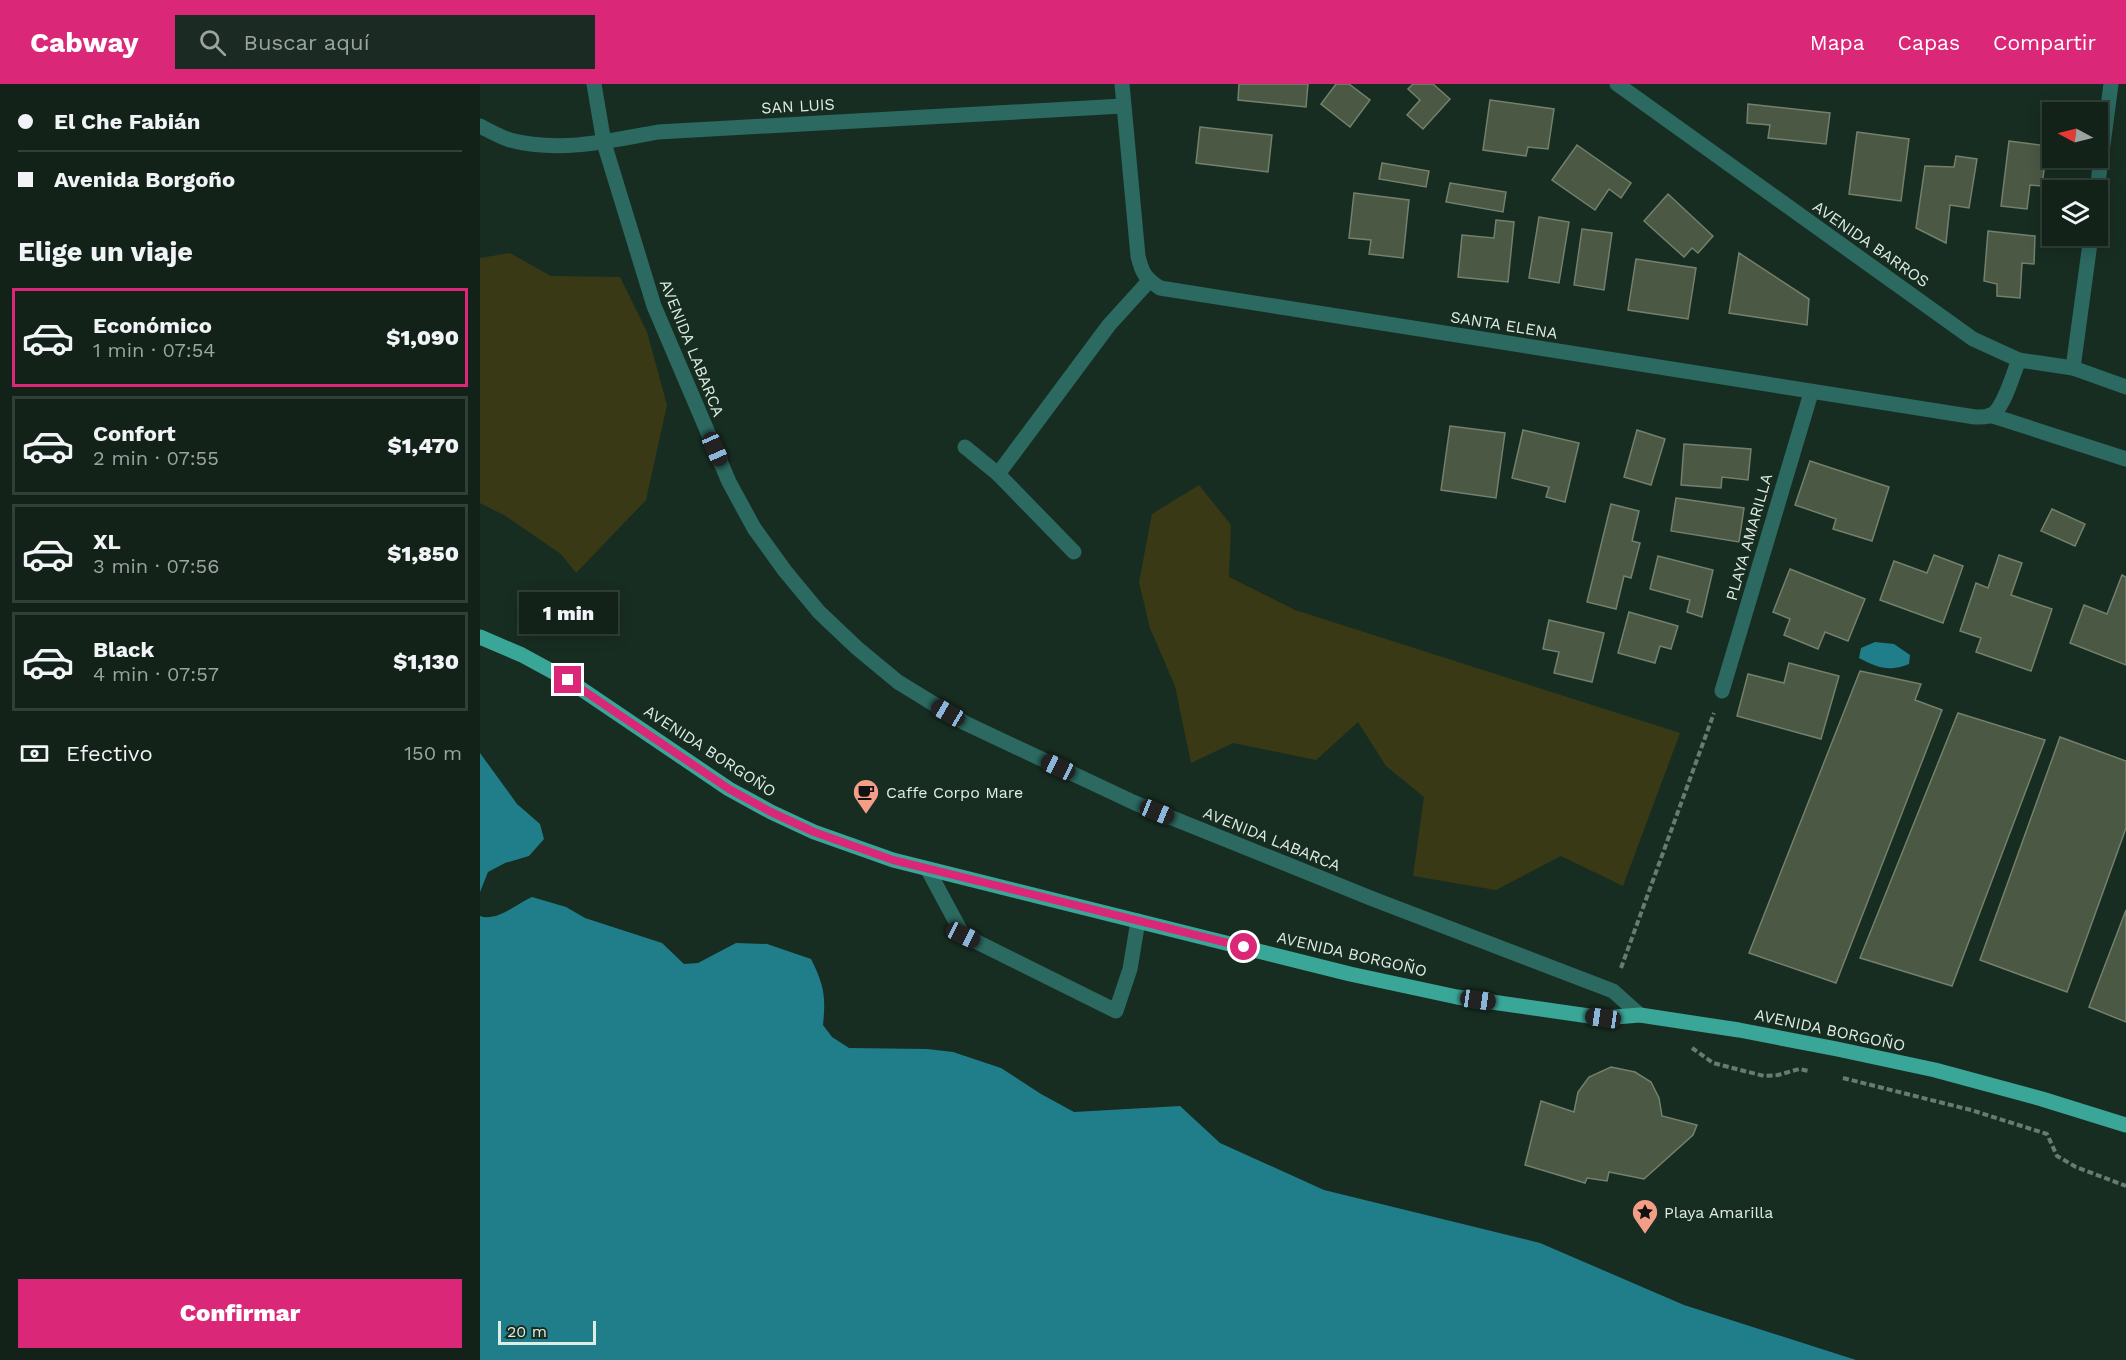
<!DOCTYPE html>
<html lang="es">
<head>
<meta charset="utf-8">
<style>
  :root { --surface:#122219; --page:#1b2a22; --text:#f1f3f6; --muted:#9ca4a2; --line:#313f38; --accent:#db2777 }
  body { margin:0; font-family:"Work Sans",sans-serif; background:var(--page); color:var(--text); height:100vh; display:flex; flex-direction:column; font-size:22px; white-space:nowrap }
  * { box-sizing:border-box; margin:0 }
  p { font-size:20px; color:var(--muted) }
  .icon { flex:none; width:33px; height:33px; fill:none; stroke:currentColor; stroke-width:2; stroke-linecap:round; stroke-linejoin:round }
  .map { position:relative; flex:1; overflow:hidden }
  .side { display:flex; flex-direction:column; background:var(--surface); width:480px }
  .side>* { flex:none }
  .hud { display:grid; align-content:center; height:132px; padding:0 18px; background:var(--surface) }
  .needle { width:39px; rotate:277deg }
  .fabs { position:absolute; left:1562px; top:18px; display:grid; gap:12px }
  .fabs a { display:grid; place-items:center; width:66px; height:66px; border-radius:0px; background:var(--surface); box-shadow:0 3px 15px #0003,0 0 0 2px var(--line); font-size:30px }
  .scale { position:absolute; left:18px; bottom:15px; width:98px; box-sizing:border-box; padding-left:6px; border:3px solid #dfece4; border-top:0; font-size:16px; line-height:21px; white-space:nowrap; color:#dfece4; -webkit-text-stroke:4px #182d21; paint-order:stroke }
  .end { position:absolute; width:27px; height:27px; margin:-14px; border:8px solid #db2777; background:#fff; box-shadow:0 0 0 3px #fff }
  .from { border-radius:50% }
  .bubble { position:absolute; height:42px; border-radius:0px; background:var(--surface); box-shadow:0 3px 15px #0003,0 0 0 2px var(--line); font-size:20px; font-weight:800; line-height:42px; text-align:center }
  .car { position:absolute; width:18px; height:36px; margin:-18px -9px; border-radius:8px; box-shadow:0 0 4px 2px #0007; background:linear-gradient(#222 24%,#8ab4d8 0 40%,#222 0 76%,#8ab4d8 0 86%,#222 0) }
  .hud b { display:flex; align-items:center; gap:21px; height:57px; font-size:22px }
  .hud b+b { border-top:2px solid var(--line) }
  .hud i { width:15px; height:15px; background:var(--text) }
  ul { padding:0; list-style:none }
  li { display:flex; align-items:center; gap:18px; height:99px; margin:0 12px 9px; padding:0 6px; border:3px solid var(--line); border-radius:0px }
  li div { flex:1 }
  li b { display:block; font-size:22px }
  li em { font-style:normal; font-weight:800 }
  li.selected { border-color:var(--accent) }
  li>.icon { width:54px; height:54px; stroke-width:1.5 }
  h2 { padding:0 18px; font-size:27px; line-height:72px }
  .pay { display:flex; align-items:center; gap:15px; height:66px; padding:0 18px; font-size:22px }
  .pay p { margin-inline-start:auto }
  .cta { display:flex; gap:12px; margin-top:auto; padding:12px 18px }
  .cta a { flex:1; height:69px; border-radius:0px; background:var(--accent); color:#fff; font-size:24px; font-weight:800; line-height:69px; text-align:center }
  header { display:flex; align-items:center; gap:36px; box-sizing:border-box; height:84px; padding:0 30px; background:var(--accent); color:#fff }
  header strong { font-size:28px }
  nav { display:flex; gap:33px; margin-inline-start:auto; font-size:21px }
  .search { width:420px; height:54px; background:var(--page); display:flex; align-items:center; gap:15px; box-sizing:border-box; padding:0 21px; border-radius:0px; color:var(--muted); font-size:22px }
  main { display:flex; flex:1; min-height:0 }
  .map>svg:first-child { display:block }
  .green { fill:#393a15 }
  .water { fill:#1f7e8a }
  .building { fill:#4b5844; stroke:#73806c; stroke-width:1.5 }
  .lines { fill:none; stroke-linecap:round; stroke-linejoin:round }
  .path { stroke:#697b71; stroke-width:4; stroke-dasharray:6 3; stroke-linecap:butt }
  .minor { stroke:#2b6961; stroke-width:15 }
  .major { stroke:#3aa698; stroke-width:15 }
  .route { stroke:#db2777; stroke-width:8 }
  .labels { text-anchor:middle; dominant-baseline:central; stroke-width:6; stroke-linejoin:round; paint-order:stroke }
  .street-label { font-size:16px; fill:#dfece4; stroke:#182d21 }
  .poi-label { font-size:16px; fill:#dfece4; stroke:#182d21; text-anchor:start }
</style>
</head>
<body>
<header>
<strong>Cabway</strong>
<div class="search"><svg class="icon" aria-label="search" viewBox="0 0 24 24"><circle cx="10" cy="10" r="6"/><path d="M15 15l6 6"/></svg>Buscar aquí</div>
<nav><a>Mapa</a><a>Capas</a><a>Compartir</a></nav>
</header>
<main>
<section class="side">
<div class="hud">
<b><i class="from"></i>El Che Fabián</b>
<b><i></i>Avenida Borgoño</b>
</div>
<h2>Elige un viaje</h2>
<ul>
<li class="selected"><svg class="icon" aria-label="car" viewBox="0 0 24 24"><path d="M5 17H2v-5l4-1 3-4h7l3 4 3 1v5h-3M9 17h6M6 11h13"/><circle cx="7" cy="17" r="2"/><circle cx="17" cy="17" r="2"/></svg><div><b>Económico</b><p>1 min · 07:54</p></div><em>$1,090</em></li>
<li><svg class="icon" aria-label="car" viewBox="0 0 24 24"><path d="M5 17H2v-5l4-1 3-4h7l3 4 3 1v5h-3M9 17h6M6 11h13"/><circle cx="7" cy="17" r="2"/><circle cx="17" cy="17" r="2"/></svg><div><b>Confort</b><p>2 min · 07:55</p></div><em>$1,470</em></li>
<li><svg class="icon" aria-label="car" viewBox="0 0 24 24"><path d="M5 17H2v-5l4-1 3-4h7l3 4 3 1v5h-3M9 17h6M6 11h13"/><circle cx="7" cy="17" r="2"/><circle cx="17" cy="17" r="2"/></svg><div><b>XL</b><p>3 min · 07:56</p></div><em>$1,850</em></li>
<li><svg class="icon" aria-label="car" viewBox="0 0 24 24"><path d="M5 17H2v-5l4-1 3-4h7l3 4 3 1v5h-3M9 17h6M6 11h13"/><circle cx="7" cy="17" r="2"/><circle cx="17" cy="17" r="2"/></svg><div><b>Black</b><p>4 min · 07:57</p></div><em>$1,130</em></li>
</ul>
<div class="pay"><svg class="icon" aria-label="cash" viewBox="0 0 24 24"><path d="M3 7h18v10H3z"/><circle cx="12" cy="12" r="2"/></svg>Efectivo<p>150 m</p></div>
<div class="cta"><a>Confirmar</a></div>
</section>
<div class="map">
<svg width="1646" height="1276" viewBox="0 0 1646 1276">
  <rect width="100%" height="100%" fill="#182d21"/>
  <!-- green -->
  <g class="green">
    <polygon points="30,169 71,192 140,193 167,248 187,321 166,416 96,489 81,470 24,431 0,419 0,174"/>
    <polygon points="719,401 751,441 749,493 815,526 1200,649 1143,802 1081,772 1016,806 933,792 944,713 906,682 878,638 836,676 753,659 711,679 695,602 670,544 659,498 672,430"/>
  </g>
  <!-- water -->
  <g class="water">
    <path d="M1395 558 1414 560 1430 571 1429 580C1409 588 1398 584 1379 574L1381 564Z"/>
    <polygon points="0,669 37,720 60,740 64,755 49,772 25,779 8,788 0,808"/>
    <path d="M52 813 86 823 105 834 182 859 204 880 218 879 256 859 287 860 331 875C344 901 346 912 343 941L352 953 369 964 447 965 473 968 521 984 561 1010 594 1028 700 1022 740 1059 844 1106 1060 1159 1204 1221 1376 1276H0V832C17 838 38 819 52 813Z"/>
  </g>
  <!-- building -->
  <g class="building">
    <polygon points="759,0 828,0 826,23 758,16"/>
    <polygon points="856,0 869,0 890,16 870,43 841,20"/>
    <polygon points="933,0 953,0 970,15 943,45 927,31 940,16 928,5"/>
    <polygon points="1010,16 1074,25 1068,65 1048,63 1046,72 1003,66"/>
    <polygon points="1268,20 1350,29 1346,60 1288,54 1290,41 1267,39"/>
    <polygon points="720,43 792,51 788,88 716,79"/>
    <polygon points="1377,48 1429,55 1421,117 1369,110"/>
    <polygon points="1529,57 1567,62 1562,102 1550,101 1547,125 1521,122"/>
    <polygon points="1097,61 1151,99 1141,114 1129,105 1115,126 1072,96"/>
    <polygon points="1476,72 1497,75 1489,124 1470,121 1466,159 1436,144 1445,82 1474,83"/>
    <polygon points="902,79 949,87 946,103 899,95"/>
    <polygon points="970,99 1026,108 1023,128 966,118"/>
    <polygon points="874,109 929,116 923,174 889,170 891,156 869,154"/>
    <polygon points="1188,110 1233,152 1218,169 1212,164 1204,173 1164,137"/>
    <polygon points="1059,133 1089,138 1079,199 1049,194"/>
    <polygon points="1016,136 1034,138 1028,198 978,193 982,151 1014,154"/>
    <polygon points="1102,145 1132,149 1124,206 1094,201"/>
    <polygon points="1508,147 1555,152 1554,180 1542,179 1540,214 1517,212 1517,200 1504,197"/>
    <polygon points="1259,169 1329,215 1327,241 1249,229"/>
    <polygon points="1156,175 1216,184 1208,235 1148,226"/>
    <polygon points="970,342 1025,349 1016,414 961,406"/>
    <polygon points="1043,346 1099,359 1085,418 1066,413 1069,403 1032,394"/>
    <polygon points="1157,346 1185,355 1171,401 1144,393"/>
    <polygon points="1204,360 1271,365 1268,396 1242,393 1241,404 1201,401"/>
    <polygon points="1330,377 1409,403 1392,457 1353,445 1356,435 1315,421"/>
    <polygon points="1196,414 1264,424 1259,458 1191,447"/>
    <polygon points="1131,420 1159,427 1152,457 1160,459 1151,494 1144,492 1136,525 1107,518"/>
    <polygon points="1572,425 1605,440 1595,462 1561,447"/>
    <polygon points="1454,471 1483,482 1463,539 1400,516 1414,477 1447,489"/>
    <polygon points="1519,471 1542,479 1531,511 1572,525 1551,587 1496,568 1501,554 1480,547 1496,499 1508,504"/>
    <polygon points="1178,472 1233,486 1222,533 1207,528 1210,516 1170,505"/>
    <polygon points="1310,485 1385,515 1368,557 1345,548 1338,565 1304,551 1310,535 1293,528"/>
    <polygon points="1642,491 1646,493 1646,581 1590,559 1604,521 1627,530"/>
    <polygon points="1149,528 1198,542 1191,565 1180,562 1175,579 1138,569"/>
    <polygon points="1069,536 1124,549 1112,598 1074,589 1079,568 1063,565"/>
    <polygon points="1309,579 1359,592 1341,655 1257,632 1268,590 1304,599"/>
    <polygon points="1380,587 1441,600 1435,616 1462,626 1356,899 1269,869"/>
    <polygon points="1478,629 1565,656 1472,902 1380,874"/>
    <polygon points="1580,653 1646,677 1646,744 1587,908 1500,876"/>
    <polygon points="1646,826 1646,938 1609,923"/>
    <polygon points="1131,983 1155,988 1171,998 1179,1014 1182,1032 1217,1041 1213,1051 1164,1095 1129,1088 1127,1097 1107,1094 1105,1099 1045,1081 1061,1017 1094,1028 1098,1008 1109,993"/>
  </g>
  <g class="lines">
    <!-- path -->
    <g class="path">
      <polyline points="1141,884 1234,629"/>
      <polyline points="1212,964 1233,979 1284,992 1298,991 1319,985 1329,987"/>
      <polyline points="1363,994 1491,1026 1567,1050 1577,1072 1596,1083 1646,1102"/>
    </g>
    <!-- minor -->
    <g class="minor">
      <polyline points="114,0 124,59 174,222 249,398 274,444 305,487 339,528 377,564 418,598 485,639 655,719 893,815 1133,907 1160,931"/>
      <path d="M642 0 658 172C662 189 665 194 680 204L1495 333C1500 333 1506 333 1510 332 1524 326 1533 289 1539 276"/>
      <polyline points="1137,0 1493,255 1539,276 1593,284 1646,303"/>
      <path d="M0 42C10 47 20 53 30 56 79 69 130 57 178 48L643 22"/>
      <polyline points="1617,106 1631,0"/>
      <polyline points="1593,284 1611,152"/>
      <polyline points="1510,331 1646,375"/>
      <polyline points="485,363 518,390 594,468"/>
      <polyline points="518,390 629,241 669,197"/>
      <polyline points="1242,607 1331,309"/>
      <polyline points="448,786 483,851 636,927 650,885 658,837"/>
    </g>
    <!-- major -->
    <polyline class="major" points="0,553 42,571 88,596 249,705 291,728 334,748 413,776 870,890 977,913 1123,934 1160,931 1259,946 1357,965 1455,986 1562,1015 1646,1041"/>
  </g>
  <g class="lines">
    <!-- route -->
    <polyline class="route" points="88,596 249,705 291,728 334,748 413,776 764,863"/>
  </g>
  <!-- icons -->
  <defs>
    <g id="cafe-pin" transform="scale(1.35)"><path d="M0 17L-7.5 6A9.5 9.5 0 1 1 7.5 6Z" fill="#f49e87" stroke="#182d21"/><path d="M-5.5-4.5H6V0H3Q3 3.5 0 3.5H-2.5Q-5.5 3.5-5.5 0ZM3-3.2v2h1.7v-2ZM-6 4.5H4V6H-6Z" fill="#111"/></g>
    <g id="sight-pin" transform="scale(1.35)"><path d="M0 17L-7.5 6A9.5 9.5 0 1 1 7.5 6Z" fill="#f49e87" stroke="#182d21"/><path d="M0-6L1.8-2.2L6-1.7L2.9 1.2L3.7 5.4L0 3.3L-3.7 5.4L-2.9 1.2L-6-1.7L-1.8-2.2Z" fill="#111"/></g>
  </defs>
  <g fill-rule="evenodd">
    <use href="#cafe-pin" x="386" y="708"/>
    <use href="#sight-pin" x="1165" y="1128"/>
  </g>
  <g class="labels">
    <!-- street labels -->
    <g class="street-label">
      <text transform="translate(318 22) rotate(-3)">SAN LUIS</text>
      <text transform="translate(1391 160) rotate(35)">AVENIDA BARROS</text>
      <text transform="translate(1024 241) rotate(9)">SANTA ELENA</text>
      <text transform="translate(212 264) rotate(68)">AVENIDA LABARCA</text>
      <text transform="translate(1269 453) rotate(-74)">PLAYA AMARILLA</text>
      <text transform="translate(230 667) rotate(33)">AVENIDA BORGOÑO</text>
      <text transform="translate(792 755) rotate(22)">AVENIDA LABARCA</text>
      <text transform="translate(872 870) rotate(13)">AVENIDA BORGOÑO</text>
      <text transform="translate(1350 946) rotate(12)">AVENIDA BORGOÑO</text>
    </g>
    <!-- poi labels -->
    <g class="poi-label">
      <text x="406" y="708">Caffe Corpo Mare</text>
      <text x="1184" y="1128">Playa Amarilla</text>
    </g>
  </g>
</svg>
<div class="fabs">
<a><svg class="needle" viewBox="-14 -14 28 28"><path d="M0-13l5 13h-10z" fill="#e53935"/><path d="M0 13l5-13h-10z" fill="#9ca4a2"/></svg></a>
<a><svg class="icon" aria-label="layers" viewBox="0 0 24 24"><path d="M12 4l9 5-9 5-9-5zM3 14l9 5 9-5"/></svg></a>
</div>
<div class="scale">20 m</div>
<i class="end from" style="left:764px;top:863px"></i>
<i class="end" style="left:88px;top:596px"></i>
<div class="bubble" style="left:39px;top:508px;width:99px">1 min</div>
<i class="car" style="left:235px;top:365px;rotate:156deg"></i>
<i class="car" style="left:468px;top:629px;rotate:300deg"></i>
<i class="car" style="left:578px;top:683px;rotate:295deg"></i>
<i class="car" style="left:677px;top:728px;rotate:112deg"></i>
<i class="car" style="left:483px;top:851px;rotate:116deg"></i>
<i class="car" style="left:998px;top:916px;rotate:98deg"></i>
<i class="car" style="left:1123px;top:934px;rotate:278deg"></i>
</div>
</main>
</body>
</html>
